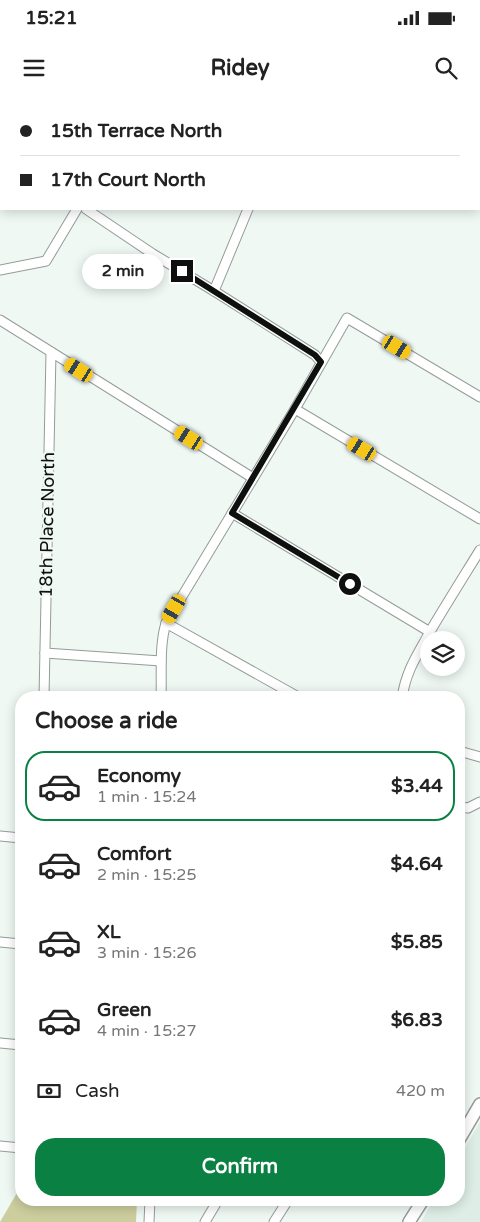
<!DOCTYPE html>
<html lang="en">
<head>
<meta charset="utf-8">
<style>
  :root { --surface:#fff; --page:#f6f6f6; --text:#222; --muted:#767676; --line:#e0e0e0; --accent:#0b8043 }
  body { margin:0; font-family:"Varela Round",sans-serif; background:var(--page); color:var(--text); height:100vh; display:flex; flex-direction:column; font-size:19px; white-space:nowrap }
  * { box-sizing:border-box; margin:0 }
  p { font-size:16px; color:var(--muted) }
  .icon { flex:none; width:28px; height:28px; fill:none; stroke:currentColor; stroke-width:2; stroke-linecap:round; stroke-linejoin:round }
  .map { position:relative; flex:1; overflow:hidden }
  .side { position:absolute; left:15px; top:591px; width:450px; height:515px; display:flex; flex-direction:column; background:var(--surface); border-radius:20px; box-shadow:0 2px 12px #0003 }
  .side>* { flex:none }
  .top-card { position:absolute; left:0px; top:0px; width:480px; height:110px; box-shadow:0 2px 12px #0003; display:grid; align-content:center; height:110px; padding:0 20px; background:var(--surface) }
  .buttons { position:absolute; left:420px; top:531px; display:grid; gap:10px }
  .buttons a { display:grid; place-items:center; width:45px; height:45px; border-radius:50%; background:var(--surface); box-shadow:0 2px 12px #0003; font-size:25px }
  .end { position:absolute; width:22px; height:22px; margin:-11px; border:6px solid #0d100e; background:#fff; box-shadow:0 0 0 2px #fff }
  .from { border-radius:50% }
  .bubble { position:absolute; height:35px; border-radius:18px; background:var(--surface); box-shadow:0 2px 12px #0003; font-size:16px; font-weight:800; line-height:35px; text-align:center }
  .car { position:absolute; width:15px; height:30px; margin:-15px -8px; border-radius:6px; box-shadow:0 0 4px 1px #0007; background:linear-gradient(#f5c518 24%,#345 0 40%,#f5c518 0 76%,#345 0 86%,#f5c518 0) }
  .top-card b { display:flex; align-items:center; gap:18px; height:48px; font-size:19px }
  .top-card b+b { border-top:1px solid var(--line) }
  .top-card i { width:12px; height:12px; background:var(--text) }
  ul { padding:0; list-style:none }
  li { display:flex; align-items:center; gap:15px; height:70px; margin:0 10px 8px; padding:0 10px; border:2px solid transparent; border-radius:20px }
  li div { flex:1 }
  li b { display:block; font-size:19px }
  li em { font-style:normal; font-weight:800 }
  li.on { border-color:var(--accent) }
  li>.icon { width:45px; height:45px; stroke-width:1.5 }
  h2 { padding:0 20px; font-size:22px; line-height:60px }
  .pay { display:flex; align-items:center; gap:12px; height:55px; padding:0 20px; font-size:19px }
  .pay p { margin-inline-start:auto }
  .cta { display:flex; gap:10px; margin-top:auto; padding:10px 20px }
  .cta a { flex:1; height:58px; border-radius:20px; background:var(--accent); color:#fff; font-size:20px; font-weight:800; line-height:58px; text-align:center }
  .status { display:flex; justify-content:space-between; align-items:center; height:35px; padding:0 25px; background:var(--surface); direction:ltr }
  .status svg { height:14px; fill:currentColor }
  header { display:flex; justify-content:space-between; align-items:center; height:65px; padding:0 20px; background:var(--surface); font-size:22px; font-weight:800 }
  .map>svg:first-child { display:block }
  .built { fill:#deeee6 }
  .green { fill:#ccce9e }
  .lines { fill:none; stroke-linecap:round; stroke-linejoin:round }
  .minor-casing { stroke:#949c98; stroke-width:11 }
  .major-casing { stroke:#949c98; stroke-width:14 }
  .minor { stroke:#fff; stroke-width:9 }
  .major { stroke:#fff; stroke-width:11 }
  .route { stroke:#0d100e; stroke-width:6 }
  .labels { text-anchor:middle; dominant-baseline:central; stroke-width:4.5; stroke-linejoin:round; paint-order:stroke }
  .street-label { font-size:18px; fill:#0d100e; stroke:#eff8f3 }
</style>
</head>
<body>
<div class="status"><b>15:21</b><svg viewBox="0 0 49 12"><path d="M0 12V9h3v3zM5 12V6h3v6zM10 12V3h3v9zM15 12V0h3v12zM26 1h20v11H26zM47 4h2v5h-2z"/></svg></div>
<header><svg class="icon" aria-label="menu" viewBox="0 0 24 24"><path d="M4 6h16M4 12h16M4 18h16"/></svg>Ridey<svg class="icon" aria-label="search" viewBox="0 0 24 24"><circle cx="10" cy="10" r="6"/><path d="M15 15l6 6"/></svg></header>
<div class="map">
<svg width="480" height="1122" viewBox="0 0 480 1122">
  <rect width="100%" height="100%" fill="#eff8f3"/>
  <!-- built -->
  <polygon class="built" points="480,1022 480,1122 421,1122 434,1100 459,1100 459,1058"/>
  <!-- green -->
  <polygon class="green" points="21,1086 21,1100 137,1100 136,1122 0,1122"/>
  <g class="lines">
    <!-- minor casing -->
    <g class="minor-casing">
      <g id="minor">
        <polyline points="398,0 402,1"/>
        <polyline points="468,0 469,1"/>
        <polyline points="23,1 24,0"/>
        <polyline points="142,1 143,0"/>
        <polyline points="423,1 427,0"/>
        <polyline points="479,20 480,22"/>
        <polyline points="0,32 1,30"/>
        <polyline points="86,109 153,154 214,191 315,255 321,262"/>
        <polyline points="0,170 46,161 77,109"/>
        <polyline points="214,191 248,109"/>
        <polyline points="0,220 253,378"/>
        <polyline points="295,309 480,419"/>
        <polyline points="232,413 430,532"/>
        <polyline points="166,523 300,598"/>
        <polyline points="45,553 161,561"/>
        <polyline points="44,598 51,252"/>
        <path d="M161 598C162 573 159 546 166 523L295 309 347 218 480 297"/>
        <path d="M402 598C406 570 418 554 431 530 447 503 464 476 480 450"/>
        <polyline points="459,651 480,657"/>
        <polyline points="459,707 468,708 480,702"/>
        <polyline points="0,736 21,738"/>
        <polyline points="0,842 21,844"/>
        <polyline points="0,943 21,945"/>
        <polyline points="0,1046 21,1048"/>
        <polyline points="149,1122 150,1100"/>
        <polyline points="205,1122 218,1100"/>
        <polyline points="274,1122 288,1100"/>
      </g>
    </g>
    <!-- major casing -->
    <g class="major-casing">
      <g id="major">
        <polyline points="459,1040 480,1004"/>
        <polyline points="409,1122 423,1100"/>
      </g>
    </g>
    <!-- minor -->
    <use href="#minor" class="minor"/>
    <!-- major -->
    <use href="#major" class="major"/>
  </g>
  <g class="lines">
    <!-- route -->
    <polyline class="route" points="182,171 315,255 321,262 232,413 350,484"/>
  </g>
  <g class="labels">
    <!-- street labels -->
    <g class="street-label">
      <text transform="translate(47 425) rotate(-89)">18th Place North</text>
    </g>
  </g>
</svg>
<div class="buttons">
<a><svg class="icon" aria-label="layers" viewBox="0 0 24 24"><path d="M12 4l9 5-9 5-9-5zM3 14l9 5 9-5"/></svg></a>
</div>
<i class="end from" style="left:350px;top:484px"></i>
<i class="end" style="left:182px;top:171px"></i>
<div class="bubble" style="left:82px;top:154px;width:82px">2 min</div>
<i class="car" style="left:397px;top:247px;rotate:121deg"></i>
<i class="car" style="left:79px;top:270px;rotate:302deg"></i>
<i class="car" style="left:189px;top:338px;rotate:302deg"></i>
<i class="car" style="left:362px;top:349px;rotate:301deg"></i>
<i class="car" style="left:174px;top:509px;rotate:210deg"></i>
<div class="top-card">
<b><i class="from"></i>15th Terrace North</b>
<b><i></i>17th Court North</b>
</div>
<section class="side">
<h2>Choose a ride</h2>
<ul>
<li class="on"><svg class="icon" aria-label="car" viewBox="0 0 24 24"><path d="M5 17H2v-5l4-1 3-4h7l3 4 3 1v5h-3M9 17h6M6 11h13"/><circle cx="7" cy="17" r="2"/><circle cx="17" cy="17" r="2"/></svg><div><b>Economy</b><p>1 min · 15:24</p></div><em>$3.44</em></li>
<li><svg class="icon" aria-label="car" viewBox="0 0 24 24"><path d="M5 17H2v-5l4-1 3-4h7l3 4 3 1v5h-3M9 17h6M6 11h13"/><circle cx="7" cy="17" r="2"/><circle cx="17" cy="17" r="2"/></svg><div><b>Comfort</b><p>2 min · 15:25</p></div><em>$4.64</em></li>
<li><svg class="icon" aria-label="car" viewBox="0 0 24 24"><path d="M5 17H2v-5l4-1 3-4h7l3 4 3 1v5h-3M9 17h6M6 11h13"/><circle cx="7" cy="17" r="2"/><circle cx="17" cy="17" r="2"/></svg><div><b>XL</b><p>3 min · 15:26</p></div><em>$5.85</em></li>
<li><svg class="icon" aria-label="car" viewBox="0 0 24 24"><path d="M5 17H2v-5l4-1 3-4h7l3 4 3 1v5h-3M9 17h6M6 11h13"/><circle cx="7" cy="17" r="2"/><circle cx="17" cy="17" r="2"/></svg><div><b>Green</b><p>4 min · 15:27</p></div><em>$6.83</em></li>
</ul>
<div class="pay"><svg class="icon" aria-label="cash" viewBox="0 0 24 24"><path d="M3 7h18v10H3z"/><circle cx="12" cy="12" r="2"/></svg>Cash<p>420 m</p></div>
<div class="cta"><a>Confirm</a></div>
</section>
</div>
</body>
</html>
